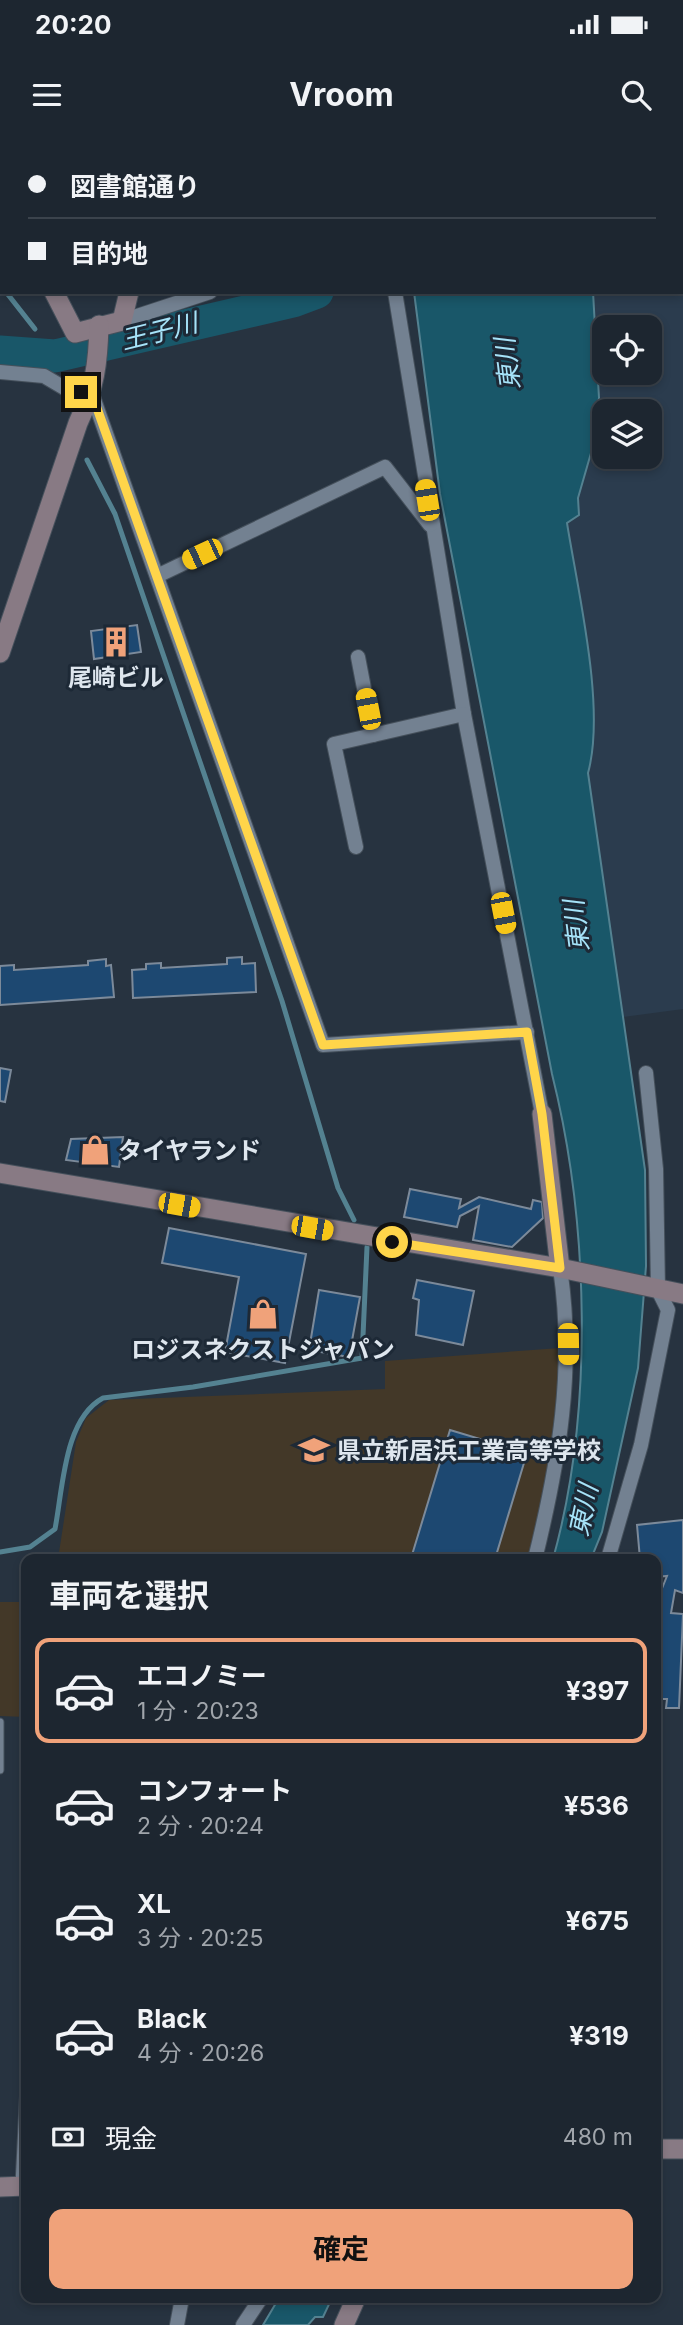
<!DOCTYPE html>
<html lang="ja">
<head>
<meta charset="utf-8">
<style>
  :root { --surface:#1d2630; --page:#252e38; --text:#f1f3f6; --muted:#a0a5ab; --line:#3b434c; --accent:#f0a27a }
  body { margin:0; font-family:Inter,"Noto Sans JP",sans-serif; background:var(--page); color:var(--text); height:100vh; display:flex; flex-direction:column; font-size:26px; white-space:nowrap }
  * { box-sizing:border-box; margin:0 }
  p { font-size:23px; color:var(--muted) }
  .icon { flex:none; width:38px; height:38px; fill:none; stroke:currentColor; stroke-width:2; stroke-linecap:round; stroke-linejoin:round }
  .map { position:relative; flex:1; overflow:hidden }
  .drawer { position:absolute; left:21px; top:1414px; width:640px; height:749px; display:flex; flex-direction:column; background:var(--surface); border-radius:14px; box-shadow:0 4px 10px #0003,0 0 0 2px var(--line) }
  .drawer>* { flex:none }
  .top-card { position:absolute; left:0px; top:0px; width:684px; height:154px; box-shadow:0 4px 10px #0003,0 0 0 2px var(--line); display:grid; align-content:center; height:154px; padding:0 28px; background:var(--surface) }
  .fabs { position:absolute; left:592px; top:175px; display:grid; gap:14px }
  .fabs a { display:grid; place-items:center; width:70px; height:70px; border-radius:14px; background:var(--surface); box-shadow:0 4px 10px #0003,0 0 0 2px var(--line); font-size:35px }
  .end { position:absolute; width:32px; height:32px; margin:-16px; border:9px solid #ffd54a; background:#111; box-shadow:0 0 0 4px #111 }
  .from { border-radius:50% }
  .car { position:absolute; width:21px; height:42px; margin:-21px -10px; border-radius:9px; box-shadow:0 0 5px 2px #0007; background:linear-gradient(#f5c518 24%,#345 0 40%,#f5c518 0 76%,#345 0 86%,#f5c518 0) }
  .top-card b { display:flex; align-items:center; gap:24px; height:66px; font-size:26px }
  .top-card b+b { border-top:2px solid var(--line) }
  .top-card i { width:18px; height:18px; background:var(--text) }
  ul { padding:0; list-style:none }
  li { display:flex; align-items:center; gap:21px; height:105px; margin:0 14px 10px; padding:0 14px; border:4px solid transparent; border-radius:14px }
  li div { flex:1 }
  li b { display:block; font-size:26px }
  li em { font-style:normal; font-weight:700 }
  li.selected { border-color:var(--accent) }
  li>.icon { width:63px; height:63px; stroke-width:1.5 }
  h2 { padding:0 28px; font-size:32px; line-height:84px }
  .pay { display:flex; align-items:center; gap:18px; height:77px; padding:0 28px; font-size:26px }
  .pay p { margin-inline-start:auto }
  .button { display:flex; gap:14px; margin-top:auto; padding:14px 28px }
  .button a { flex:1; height:80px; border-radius:14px; background:var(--accent); color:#111; font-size:28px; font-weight:700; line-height:80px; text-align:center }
  .status { display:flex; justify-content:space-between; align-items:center; height:49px; padding:0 35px; background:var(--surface); direction:ltr }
  .status svg { height:19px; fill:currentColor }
  header { display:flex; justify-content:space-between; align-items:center; height:91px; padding:0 28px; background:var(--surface); font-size:32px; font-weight:700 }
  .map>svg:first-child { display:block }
  .built { fill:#2b3c4e; fill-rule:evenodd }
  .education { fill:#433828 }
  .water { fill:#195769; stroke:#548291; stroke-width:2 }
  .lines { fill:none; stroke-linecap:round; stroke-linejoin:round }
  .stream { stroke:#548291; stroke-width:5 }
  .river { stroke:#195769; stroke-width:33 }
  .building { fill:#1d4871; stroke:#7c8a9a; stroke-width:2 }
  .lane-casing { stroke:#45505b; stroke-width:9 }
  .street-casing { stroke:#45505b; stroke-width:16 }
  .secondary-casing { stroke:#45505b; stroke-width:21 }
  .lane { stroke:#738191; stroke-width:7 }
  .street { stroke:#738191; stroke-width:14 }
  .secondary { stroke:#887a84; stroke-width:19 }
  .route { stroke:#ffd54a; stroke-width:9 }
  .labels { text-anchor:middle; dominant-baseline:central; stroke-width:6; stroke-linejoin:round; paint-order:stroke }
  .poi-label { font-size:24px; font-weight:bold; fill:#dee6ee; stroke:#1d2936 }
  .water-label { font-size:26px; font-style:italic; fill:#a6e3f9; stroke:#1d2936 }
</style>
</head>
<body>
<div class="status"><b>20:20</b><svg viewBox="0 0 49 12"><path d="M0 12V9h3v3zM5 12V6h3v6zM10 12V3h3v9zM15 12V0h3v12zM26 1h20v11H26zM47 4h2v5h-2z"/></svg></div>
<header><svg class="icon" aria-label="menu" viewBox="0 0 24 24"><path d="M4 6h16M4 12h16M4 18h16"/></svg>Vroom<svg class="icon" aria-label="search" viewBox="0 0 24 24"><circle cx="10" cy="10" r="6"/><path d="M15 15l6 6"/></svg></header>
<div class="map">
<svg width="683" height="2185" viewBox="0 0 683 2185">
  <rect width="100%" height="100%" fill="#273340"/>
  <!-- built -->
  <path class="built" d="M683 16V869L623 877 588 633 593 614 567 383 579 375 578 358 591 313 599 258 593 152H682ZM604 187H649V233H604ZM604 271H649V317H604Z"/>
  <!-- education -->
  <g class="education">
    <polygon points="560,1208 552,1318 528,1419 58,1419 76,1302 86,1278 109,1260 385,1249 385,1221"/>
    <polygon points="0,1462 26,1462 26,1577 0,1576"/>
  </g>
  <!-- water -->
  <g class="water">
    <polygon points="499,0 683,0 683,17 682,2 497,2"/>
    <path d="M414 152H593L599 258 591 313 578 358 579 375 567 383C578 452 606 568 588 633L645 1030 646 1126 638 1228 602 1392 591 1419H553C594 1272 589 1082 552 934L440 354Z"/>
    <polygon points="279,2158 332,2158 323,2177 315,2177 308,2185 263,2185"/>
  </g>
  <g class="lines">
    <!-- stream -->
    <g class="stream">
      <polyline points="0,145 2,147"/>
      <polyline points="6,152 35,189"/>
      <polyline points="47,206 55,216"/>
      <polyline points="87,320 115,374 282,861 338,1048 354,1080"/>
      <path d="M0 1412 30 1407 55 1389C63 1348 64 1279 103 1258L193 1247 362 1218 367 1107"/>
    </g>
    <!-- river -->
    <polyline class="river" points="0,212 55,216 293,161 317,152"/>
  </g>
  <!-- building -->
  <g class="building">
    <polygon points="137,485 141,512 94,519 91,491"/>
    <polygon points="242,817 242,824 255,823 256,852 133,858 132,830 146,829 146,824 161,823 161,828 227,824 227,818"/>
    <polygon points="106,819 106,826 111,825 114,857 0,865 0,826 14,825 14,830 88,825 88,821"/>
    <polygon points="0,928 11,930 5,962 0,961"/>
    <polygon points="123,997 119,1027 66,1020 71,999"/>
    <polygon points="410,1049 461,1059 459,1068 479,1057 531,1069 533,1060 542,1062 543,1078 512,1107 473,1100 479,1066 460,1076 457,1087 404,1077"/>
    <polygon points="169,1088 306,1114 285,1223 225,1212 239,1137 162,1123"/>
    <polygon points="417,1140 474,1151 463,1205 416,1195 419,1160 413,1158"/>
    <polygon points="319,1150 360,1157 349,1217 309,1210"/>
    <polygon points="450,1290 527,1313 495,1419 428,1419 412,1415"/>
    <polygon points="683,1380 683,1453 675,1450 671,1473 683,1474 679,1568 666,1568 667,1559 656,1559 656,1475 659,1456 667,1436 656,1437 656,1419 640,1419 637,1385"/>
  </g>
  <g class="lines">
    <!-- lane casing -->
    <g class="lane-casing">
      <g id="lane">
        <polyline points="0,1582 0,1630"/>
        <polyline points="19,2045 26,1905"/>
      </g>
    </g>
    <!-- street casing -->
    <g class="street-casing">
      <g id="street">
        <polyline points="0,0 2,7"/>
        <polyline points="194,0 195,2"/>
        <polyline points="448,2 449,0"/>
        <polyline points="0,62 2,60"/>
        <polyline points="395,152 464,574 542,974"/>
        <polyline points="122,181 210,152"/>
        <polyline points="0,232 44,236 66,249 92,254 323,905 527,892"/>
        <polyline points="157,436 385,327 430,385"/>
        <polyline points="358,517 373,595"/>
        <polyline points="356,707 334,604 464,574"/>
        <path d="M535 1419C559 1322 575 1228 560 1128"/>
        <polyline points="608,1419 641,1305 668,1170 658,1150 656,1029 646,933"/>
        <polyline points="177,2185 182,2158"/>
        <polyline points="243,2185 261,2158"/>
      </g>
    </g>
    <!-- secondary casing -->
    <g class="secondary-casing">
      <g id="secondary">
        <polyline points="164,2 165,0"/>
        <polyline points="0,83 2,85"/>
        <polyline points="54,152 75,193 122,181 129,152"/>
        <path d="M0 513 78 283C95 247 98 224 99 185"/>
        <polyline points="542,974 560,1128"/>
        <polyline points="0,1033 560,1128 683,1154"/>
        <polyline points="656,2009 683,2009"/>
        <polyline points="0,2047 26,2046"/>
        <polyline points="344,2185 356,2158"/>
      </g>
    </g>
    <!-- lane -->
    <use href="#lane" class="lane"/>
    <!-- street -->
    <use href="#street" class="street"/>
    <!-- secondary -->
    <use href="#secondary" class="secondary"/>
  </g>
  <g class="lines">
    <!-- route -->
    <polyline class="route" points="81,252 92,254 323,905 527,892 542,974 560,1128 392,1102"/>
  </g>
  <!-- icons -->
  <defs>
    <g id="building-bare" transform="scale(2.415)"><path d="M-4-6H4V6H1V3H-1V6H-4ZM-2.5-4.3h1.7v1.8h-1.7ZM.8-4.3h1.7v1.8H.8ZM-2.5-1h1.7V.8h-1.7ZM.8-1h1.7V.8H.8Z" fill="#f0a27a" stroke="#1d2936" stroke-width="2.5" paint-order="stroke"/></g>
    <g id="shop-bare" transform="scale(2.415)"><path d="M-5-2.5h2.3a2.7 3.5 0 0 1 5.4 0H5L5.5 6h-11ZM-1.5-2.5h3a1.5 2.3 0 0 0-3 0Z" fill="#f0a27a" stroke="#1d2936" stroke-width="2.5" paint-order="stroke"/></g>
    <g id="school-bare" transform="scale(2.415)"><path d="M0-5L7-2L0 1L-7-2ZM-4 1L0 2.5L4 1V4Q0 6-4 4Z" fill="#f0a27a" stroke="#1d2936" stroke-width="2.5" paint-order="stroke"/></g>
  </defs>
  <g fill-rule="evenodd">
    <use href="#building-bare" x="116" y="502"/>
    <use href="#shop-bare" x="95" y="1010"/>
    <use href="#shop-bare" x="263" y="1174"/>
    <use href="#school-bare" x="314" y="1310"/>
  </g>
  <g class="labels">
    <!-- poi labels -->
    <g class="poi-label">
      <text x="116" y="537">尾崎ビル</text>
      <text x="118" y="1010" text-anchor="start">タイヤランド</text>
      <text x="263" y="1209">ロジスネクストジャパン</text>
      <text x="337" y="1310" text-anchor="start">県立新居浜工業高等学校</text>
    </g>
    <!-- water labels -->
    <g class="water-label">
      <text transform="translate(159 191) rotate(-14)">王子川</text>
      <text transform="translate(507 224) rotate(-97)">東川</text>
      <text transform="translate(576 786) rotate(-97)">東川</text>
      <text transform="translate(583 1370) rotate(-78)">東川</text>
    </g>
  </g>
</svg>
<div class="fabs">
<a><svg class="icon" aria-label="locate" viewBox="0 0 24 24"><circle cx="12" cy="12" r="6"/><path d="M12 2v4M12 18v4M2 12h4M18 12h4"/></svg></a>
<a><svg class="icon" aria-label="layers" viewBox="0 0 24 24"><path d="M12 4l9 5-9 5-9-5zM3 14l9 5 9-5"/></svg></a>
</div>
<i class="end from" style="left:392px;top:1102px"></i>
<i class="end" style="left:81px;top:252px"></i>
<i class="car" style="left:427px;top:360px;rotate:351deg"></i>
<i class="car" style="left:202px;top:414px;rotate:245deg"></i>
<i class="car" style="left:368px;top:569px;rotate:349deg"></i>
<i class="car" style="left:503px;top:773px;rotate:169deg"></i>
<i class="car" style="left:179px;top:1065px;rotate:100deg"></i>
<i class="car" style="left:312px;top:1088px;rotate:100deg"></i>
<i class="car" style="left:568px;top:1204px;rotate:179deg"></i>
<div class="top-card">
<b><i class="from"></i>図書館通り</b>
<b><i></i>目的地</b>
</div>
<section class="drawer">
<h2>車両を選択</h2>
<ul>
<li class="selected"><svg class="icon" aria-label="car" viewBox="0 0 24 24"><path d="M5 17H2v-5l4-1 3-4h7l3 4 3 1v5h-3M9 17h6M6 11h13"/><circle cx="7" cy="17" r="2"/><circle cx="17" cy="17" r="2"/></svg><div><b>エコノミー</b><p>1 分 · 20:23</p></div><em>¥397</em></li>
<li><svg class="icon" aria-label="car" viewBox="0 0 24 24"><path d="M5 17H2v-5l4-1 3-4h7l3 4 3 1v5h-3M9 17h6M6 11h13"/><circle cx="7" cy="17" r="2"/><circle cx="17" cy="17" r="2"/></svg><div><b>コンフォート</b><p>2 分 · 20:24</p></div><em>¥536</em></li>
<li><svg class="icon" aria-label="car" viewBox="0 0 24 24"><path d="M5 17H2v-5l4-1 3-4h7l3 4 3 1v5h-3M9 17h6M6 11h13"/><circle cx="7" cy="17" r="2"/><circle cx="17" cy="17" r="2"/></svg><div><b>XL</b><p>3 分 · 20:25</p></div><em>¥675</em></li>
<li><svg class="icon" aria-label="car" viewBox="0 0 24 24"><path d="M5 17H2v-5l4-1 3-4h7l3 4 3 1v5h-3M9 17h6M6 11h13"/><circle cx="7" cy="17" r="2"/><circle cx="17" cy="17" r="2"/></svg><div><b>Black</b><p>4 分 · 20:26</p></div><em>¥319</em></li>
</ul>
<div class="pay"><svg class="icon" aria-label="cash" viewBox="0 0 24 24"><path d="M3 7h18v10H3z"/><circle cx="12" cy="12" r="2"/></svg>現金<p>480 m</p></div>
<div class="button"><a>確定</a></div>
</section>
</div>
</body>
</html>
